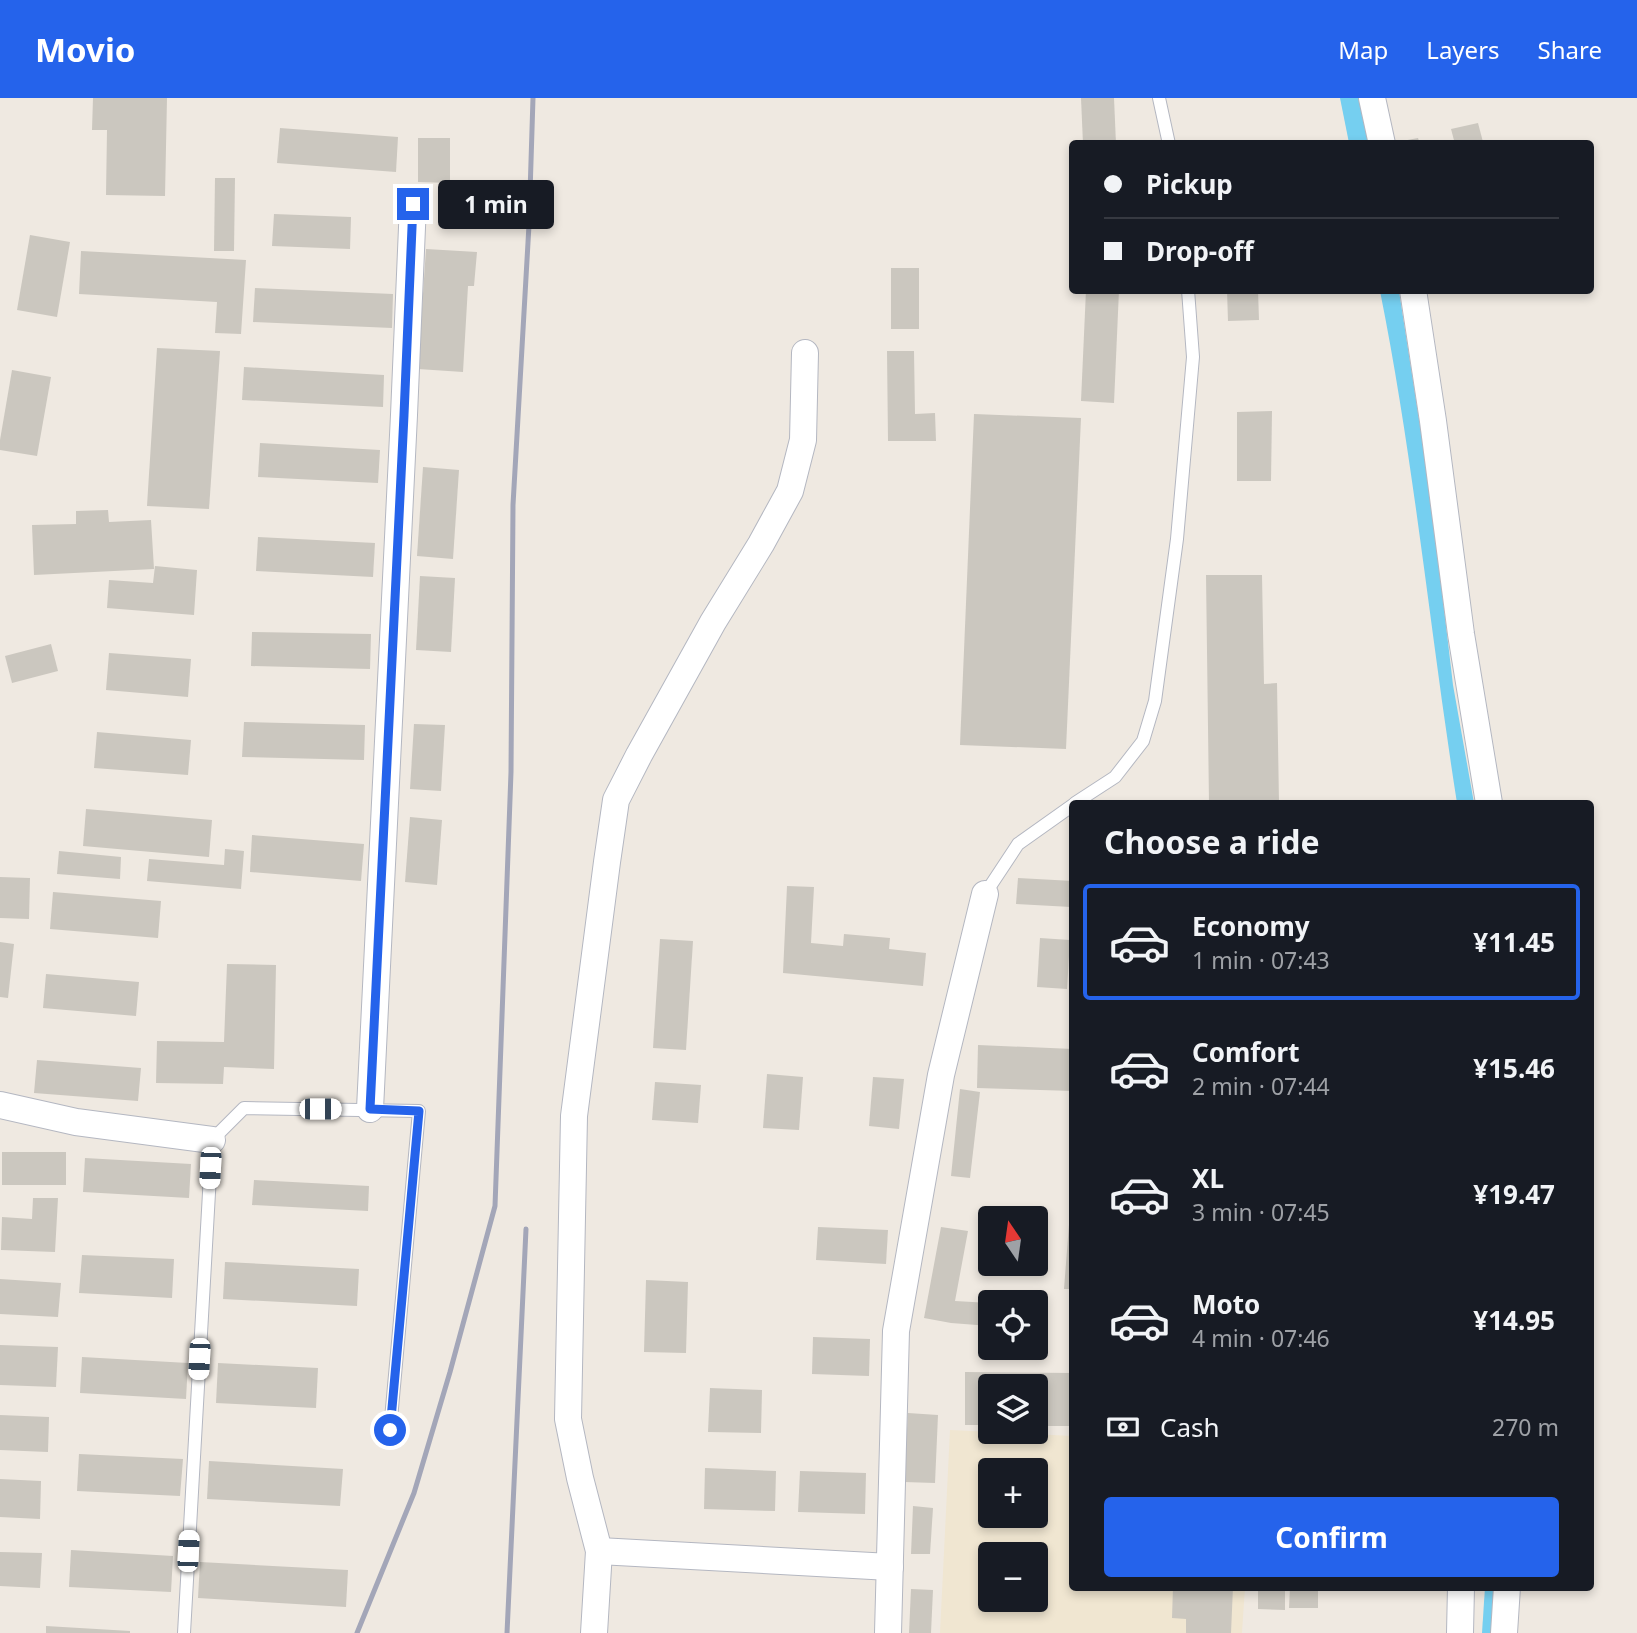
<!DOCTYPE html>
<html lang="en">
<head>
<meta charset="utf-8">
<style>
  :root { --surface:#171b24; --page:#20242c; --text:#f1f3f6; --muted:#9ea1a6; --line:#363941; --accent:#2563eb }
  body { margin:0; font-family:"Noto Sans",sans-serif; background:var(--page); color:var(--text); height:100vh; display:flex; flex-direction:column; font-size:26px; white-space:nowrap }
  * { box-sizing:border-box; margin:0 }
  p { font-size:23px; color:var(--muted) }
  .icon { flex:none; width:38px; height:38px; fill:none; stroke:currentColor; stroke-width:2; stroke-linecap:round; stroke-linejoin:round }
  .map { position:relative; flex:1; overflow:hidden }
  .drawer { position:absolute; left:1069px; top:702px; width:525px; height:791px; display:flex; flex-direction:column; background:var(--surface); border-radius:7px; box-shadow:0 4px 10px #0003 }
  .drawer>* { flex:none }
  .hud { position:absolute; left:1069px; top:42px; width:525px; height:154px; border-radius:7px; box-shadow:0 4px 10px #0003; display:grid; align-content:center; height:154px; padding:0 35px; background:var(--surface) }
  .needle { width:46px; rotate:347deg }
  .fabs { position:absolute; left:978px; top:1108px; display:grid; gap:14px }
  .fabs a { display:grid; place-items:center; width:70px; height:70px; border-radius:7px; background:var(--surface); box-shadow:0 4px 10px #0003; font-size:35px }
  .end { position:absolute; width:32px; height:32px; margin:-16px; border:9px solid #2563eb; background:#fff; box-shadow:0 0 0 4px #fff }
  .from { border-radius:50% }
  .bubble { position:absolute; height:49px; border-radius:7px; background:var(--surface); box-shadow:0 4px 10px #0003; font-size:23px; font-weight:700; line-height:49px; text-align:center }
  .car { position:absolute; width:21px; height:42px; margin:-21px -10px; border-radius:9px; box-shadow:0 0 5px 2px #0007; background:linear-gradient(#fff 24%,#345 0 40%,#fff 0 76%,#345 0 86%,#fff 0) }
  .hud b { display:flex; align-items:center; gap:24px; height:66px; font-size:26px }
  .hud b+b { border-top:2px solid var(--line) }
  .hud i { width:18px; height:18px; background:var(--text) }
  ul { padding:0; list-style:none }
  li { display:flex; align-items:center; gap:21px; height:116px; margin:0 14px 10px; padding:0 21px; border:4px solid transparent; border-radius:7px }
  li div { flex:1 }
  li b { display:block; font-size:26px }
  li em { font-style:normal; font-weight:700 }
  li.active { border-color:var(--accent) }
  li>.icon { width:63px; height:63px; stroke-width:1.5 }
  h2 { padding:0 35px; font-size:32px; line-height:84px }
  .pay { display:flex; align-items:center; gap:18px; height:77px; padding:0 35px; font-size:26px }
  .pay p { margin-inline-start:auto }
  .primary-button { display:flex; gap:14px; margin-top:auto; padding:14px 35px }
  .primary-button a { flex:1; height:80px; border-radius:7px; background:var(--accent); color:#fff; font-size:28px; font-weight:700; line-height:80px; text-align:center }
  header { display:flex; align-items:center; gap:42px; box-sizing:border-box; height:98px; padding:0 35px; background:var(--accent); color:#fff }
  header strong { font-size:33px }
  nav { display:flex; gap:38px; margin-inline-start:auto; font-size:24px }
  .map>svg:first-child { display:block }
  .education { fill:#f0e6d1; fill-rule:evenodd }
  .water { fill:#75cff0 }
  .building { fill:#cbc7bf }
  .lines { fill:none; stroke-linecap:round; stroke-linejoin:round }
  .service-casing { stroke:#b4b7c1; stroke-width:14 }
  .minor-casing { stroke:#b4b7c1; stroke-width:28 }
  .service { stroke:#fff; stroke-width:12 }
  .minor { stroke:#fff; stroke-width:26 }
  .rail { stroke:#a3a6b8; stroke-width:5 }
  .route { stroke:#2563eb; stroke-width:9 }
</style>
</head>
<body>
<header>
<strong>Movio</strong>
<nav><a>Map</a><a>Layers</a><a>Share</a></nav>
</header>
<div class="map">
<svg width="1637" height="1535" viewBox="0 0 1637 1535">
  <rect width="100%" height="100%" fill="#efe9e1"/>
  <!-- education -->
  <path class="education" d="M950 1332 1073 1338V1489H1245L1242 1535H940ZM990 1372H1036V1418H990ZM990 1456H1036V1502H990Z"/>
  <!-- water -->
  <g class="water">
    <polygon points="1340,0 1359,0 1369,45 1349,45"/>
    <path d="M1380 193H1399L1430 391 1453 587 1474 705H1457C1430 534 1414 362 1380 193Z"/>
    <polygon points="1485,1489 1501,1489 1497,1535 1482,1535"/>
  </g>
  <!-- building -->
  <g class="building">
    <polygon points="93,0 167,0 165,98 106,97 107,32 92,32"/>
    <polygon points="1081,0 1114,0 1116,46 1083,46"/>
    <polygon points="1478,25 1483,44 1477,46 1455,46 1451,31"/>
    <polygon points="280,30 398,39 396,74 277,65"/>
    <polygon points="418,40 450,40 450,85 418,84"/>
    <polygon points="1418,40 1420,46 1397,46 1397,44"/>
    <polygon points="215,80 235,80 234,153 214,153"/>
    <polygon points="274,116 351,119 350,151 272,148"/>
    <polygon points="30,137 70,144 57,219 17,212"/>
    <polygon points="426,151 477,154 474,188 468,188 463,274 418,271"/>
    <polygon points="81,153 246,162 241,236 215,235 217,204 79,196"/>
    <rect x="891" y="170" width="28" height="61"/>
    <polygon points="255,190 393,196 392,230 253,224"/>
    <polygon points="1086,192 1119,192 1114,305 1081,303"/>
    <polygon points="1227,192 1258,192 1259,222 1228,223"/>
    <polygon points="157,250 220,253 209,411 147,408"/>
    <polygon points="887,253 914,253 915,316 935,315 936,343 888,343"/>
    <polygon points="244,269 384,277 383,309 242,302"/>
    <polygon points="12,272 51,279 37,358 0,352 0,342"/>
    <polygon points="1272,313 1271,383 1237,383 1237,314"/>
    <polygon points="974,316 1081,320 1066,651 960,647"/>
    <polygon points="260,345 380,352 378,385 258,379"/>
    <polygon points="423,369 459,372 453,461 417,458"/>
    <polygon points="108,412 109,424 151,422 154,471 34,477 32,427 76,426 76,413"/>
    <polygon points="258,439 375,445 373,479 256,473"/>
    <polygon points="155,468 197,472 194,517 107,510 109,482 153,485"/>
    <polygon points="1206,477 1262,477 1264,586 1277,585 1279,705 1209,705"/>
    <polygon points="420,478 455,480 451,554 416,552"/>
    <polygon points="252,534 371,536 370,571 251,568"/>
    <polygon points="51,546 58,573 12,585 5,558"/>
    <polygon points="109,555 191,561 188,599 106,592"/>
    <polygon points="244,624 365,627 364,662 242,659"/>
    <polygon points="414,626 445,627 441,693 410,691"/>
    <polygon points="97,634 191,642 188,677 94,670"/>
    <polygon points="86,711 212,722 209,759 83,748"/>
    <polygon points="410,719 442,722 437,787 405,784"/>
    <polygon points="252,737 364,746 361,783 250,774"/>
    <polygon points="225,751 244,753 241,791 147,783 149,761 224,767"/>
    <polygon points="59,753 121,759 120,781 57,776"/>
    <polygon points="0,779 30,780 29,821 0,820"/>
    <polygon points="1018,780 1073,783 1071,809 1016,806"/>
    <polygon points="787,788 814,789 811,845 843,848 844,836 890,840 889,851 926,855 923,888 783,875"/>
    <polygon points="53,794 161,803 158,840 50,831"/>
    <polygon points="1040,840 1070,842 1067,891 1037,889"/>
    <polygon points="660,841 693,843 686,952 653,950"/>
    <polygon points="0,844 14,846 8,900 0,899"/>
    <polygon points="227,866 276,867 274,971 224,969 223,986 156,985 157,943 224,944"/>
    <polygon points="46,876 139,884 136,918 43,910"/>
    <polygon points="978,947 1073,951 1073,993 977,990"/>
    <polygon points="37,962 141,970 138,1003 34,995"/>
    <polygon points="767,976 803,979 799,1032 763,1030"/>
    <polygon points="873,979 904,981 899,1031 869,1028"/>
    <polygon points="655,984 701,987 698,1025 652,1022"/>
    <polygon points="960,991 980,994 970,1080 951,1078"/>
    <rect x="2" y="1054" width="64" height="33"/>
    <polygon points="85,1060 191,1066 189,1100 83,1094"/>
    <polygon points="254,1082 369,1088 368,1113 252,1107"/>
    <polygon points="33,1100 58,1100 55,1154 1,1152 2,1119 32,1121"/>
    <polygon points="1071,1101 1073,1101 1073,1191 1064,1191"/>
    <polygon points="818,1129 888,1132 886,1166 816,1162"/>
    <polygon points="941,1129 968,1133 955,1203 990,1205 990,1228 951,1225 924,1220"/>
    <polygon points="82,1157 174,1161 172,1200 79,1195"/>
    <polygon points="225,1164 359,1171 357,1208 223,1201"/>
    <polygon points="0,1181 61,1185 58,1219 0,1216"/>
    <polygon points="646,1182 688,1184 686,1255 644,1254"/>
    <polygon points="813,1239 870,1241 869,1278 812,1276"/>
    <polygon points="0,1247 58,1249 56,1289 0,1287"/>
    <polygon points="82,1259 188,1265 186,1301 80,1295"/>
    <polygon points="218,1265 318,1270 316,1310 216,1305"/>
    <polygon points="965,1274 1073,1275 1073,1328 1036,1328 1036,1288 990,1288 990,1327 965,1327"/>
    <polygon points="710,1290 762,1292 761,1335 708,1334"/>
    <polygon points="908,1315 938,1317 935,1385 904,1384"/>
    <polygon points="0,1317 49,1319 48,1354 0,1352"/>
    <polygon points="79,1356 183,1361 180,1398 77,1393"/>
    <polygon points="209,1363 343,1371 340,1408 207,1401"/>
    <polygon points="705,1370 776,1373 775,1413 704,1411"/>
    <polygon points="800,1373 866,1375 865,1416 798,1414"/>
    <polygon points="0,1381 41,1383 40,1421 0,1419"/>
    <polygon points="913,1408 933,1410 930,1456 911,1456"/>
    <polygon points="71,1452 173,1458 171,1494 69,1489"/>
    <polygon points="0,1454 42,1455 40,1490 0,1488"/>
    <polygon points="200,1464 348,1472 346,1509 198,1500"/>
    <polygon points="1173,1489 1233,1489 1231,1535 1186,1535 1186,1521 1172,1520"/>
    <polygon points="1258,1489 1285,1489 1285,1512 1258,1511"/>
    <polygon points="1290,1489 1318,1489 1318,1510 1289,1510"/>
    <polygon points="911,1491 933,1492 931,1535 909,1535"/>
    <polygon points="46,1528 130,1533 130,1535 46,1535"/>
  </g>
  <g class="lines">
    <!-- service casing -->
    <g class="service-casing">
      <g id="service">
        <polyline points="1159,0 1169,46"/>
        <polyline points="1075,705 1115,679 1143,643 1155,603 1177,441 1193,259 1188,192"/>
        <polyline points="985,796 1018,746 1073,707"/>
        <polyline points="184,1535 212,1042 244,1010 419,1013 390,1332"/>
      </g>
    </g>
    <!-- minor casing -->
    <g class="minor-casing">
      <g id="minor">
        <polyline points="1372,0 1382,46"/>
        <polyline points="1413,192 1433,323 1461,536 1489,705"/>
        <polyline points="0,1007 76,1024 212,1042"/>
        <polyline points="370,1011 404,317 413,106"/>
        <polyline points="599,1453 890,1469"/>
        <polyline points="594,1535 599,1453 580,1380 568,1321 574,1018 607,764 616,702 639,657 713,524 761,446 790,393 803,342 805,255"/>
        <polyline points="888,1535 896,1233 941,977 985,796"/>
        <polyline points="1460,1535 1461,1489"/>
        <polyline points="1504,1535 1507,1489"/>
      </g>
    </g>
    <!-- service -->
    <use href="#service" class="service"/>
    <!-- minor -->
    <use href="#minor" class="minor"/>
    <!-- rail -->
    <g class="rail">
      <polyline points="357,1535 414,1395 450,1274 495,1108 511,674 513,407 529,127 533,0"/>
      <polyline points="507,1535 526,1131"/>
    </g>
  </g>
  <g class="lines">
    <!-- route -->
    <polyline class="route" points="390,1332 419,1013 370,1011 404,317 413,106"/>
  </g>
</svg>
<div class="fabs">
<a><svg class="needle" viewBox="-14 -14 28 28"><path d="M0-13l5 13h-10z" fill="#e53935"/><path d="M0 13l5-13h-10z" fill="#9ea1a6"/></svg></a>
<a><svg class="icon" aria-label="locate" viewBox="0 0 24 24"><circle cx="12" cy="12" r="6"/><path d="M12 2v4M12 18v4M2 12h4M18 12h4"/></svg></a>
<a><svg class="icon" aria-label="layers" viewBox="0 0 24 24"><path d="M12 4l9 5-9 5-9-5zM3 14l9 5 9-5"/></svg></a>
<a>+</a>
<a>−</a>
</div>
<i class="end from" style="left:390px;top:1332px"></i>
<i class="end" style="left:413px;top:106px"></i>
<div class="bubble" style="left:438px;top:82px;width:116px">1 min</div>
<i class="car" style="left:320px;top:1011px;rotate:90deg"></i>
<i class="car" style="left:210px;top:1070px;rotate:183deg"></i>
<i class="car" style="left:199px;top:1261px;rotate:183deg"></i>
<i class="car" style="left:188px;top:1453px;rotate:3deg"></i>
<div class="hud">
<b><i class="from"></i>Pickup</b>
<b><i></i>Drop-off</b>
</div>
<section class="drawer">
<h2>Choose a ride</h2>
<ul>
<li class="active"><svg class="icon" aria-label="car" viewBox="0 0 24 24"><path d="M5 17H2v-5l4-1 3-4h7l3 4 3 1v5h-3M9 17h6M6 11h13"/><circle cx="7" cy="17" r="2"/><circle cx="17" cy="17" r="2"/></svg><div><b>Economy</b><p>1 min · 07:43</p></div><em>¥11.45</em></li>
<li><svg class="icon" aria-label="car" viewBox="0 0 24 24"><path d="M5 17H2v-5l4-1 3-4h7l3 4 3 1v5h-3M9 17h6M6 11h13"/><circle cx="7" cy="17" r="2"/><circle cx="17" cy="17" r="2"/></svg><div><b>Comfort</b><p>2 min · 07:44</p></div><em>¥15.46</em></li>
<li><svg class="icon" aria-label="car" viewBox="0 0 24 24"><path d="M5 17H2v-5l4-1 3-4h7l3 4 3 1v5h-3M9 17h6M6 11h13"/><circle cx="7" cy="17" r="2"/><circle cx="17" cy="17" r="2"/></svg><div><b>XL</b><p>3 min · 07:45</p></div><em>¥19.47</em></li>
<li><svg class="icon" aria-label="car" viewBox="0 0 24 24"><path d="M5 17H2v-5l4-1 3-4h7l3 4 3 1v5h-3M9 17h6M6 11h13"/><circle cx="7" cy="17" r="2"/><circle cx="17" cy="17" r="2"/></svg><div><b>Moto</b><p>4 min · 07:46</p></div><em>¥14.95</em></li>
</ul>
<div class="pay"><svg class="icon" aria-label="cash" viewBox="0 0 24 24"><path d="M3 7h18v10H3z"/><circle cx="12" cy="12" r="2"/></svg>Cash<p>270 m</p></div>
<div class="primary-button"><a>Confirm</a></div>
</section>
</div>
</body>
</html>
